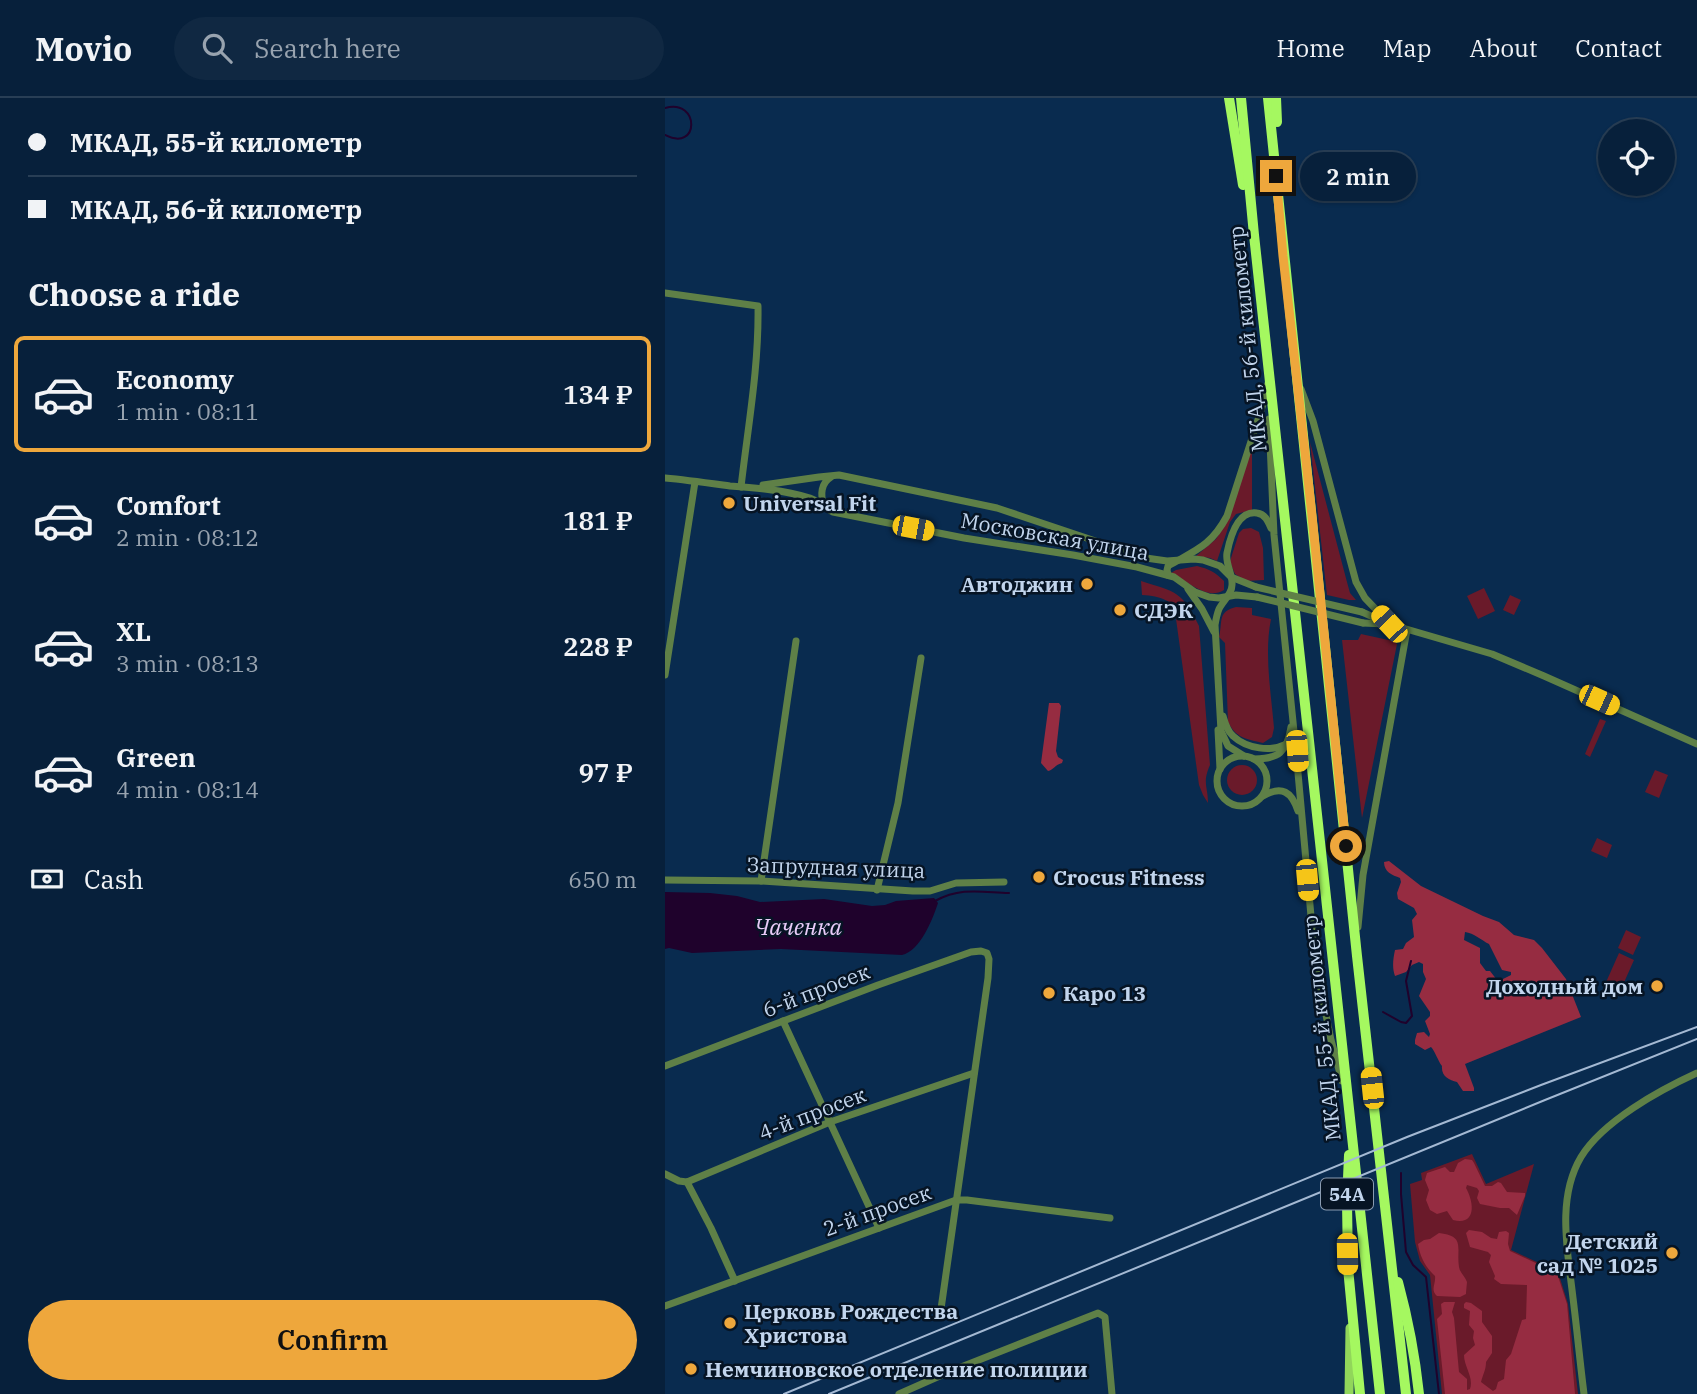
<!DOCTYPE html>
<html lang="en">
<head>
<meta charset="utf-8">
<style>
  :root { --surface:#07203b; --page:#102842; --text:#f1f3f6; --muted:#98a3af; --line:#283e55; --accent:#eea73c }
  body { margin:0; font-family:"IBM Plex Serif",serif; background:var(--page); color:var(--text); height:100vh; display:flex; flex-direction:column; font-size:26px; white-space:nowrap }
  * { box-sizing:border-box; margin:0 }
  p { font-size:23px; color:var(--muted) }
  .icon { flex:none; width:38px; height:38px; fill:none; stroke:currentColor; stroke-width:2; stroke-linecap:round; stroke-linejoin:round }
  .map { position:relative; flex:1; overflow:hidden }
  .sheet { display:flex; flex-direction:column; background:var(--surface); width:665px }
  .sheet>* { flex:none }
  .hud { display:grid; align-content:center; height:154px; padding:0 28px; background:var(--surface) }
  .buttons { position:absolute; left:933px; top:21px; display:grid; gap:14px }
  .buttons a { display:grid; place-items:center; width:77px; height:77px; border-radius:50%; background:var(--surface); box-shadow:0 2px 5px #0004,0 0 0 2px var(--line); font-size:35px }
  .end { position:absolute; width:32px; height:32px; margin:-16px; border:9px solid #eea73c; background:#111; box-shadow:0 0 0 4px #111 }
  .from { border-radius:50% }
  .bubble { position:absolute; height:49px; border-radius:24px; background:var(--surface); box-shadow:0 2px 5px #0004,0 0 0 2px var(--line); font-size:23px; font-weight:600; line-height:49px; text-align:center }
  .car { position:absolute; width:21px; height:42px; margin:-21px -10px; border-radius:9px; box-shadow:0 0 5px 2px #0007; background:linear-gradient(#f5c518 24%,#345 0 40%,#f5c518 0 76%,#345 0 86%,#f5c518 0) }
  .hud b { display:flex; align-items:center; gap:24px; height:66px; font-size:26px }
  .hud b+b { border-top:2px solid var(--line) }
  .hud i { width:18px; height:18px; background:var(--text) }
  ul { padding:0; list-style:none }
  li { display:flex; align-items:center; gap:21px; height:116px; margin:0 14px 10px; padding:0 14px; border:4px solid transparent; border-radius:10px }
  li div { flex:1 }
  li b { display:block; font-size:26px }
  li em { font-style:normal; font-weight:600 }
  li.selected { border-color:var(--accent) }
  li>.icon { width:63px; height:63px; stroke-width:1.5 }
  h2 { padding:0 28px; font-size:32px; line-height:84px }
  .pay { display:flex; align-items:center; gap:18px; height:77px; padding:0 28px; font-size:26px }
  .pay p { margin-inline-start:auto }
  .action { display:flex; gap:14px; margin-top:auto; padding:14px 28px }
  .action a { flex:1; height:80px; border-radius:42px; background:var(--accent); color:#111; font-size:28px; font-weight:600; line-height:80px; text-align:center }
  header { display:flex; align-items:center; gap:42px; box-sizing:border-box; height:98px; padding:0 35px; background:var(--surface); border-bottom:2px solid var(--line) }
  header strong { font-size:33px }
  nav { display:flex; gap:38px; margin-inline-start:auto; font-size:24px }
  .search { width:490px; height:63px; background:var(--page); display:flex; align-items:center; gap:18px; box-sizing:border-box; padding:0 24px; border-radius:38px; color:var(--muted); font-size:26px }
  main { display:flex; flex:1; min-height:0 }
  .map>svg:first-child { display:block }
  .green { fill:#6a1a2a }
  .forest { fill:#962c41; fill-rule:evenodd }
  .water { fill:#1f022c }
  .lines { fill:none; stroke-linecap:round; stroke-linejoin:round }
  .stream { stroke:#1f022c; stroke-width:2 }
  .minor { stroke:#5f8047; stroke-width:7 }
  .major { stroke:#91d65a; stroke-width:9 }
  .highway { stroke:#a5f860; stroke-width:10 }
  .rail { stroke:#a4b9d3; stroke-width:2 }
  .minor-bridge { stroke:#5f8047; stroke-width:7 }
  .route { stroke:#eea73c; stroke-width:9 }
  .poi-dot { fill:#eea73c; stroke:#061424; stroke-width:2.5 }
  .labels { text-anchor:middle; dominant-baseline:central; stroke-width:5; stroke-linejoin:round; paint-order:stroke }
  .shield { fill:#061424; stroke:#8a9bb1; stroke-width:2 }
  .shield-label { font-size:19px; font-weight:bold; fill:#c2d5ed }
  .street-label { font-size:21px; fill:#c2d5ed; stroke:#061424 }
  .poi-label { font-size:21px; font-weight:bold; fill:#c2d5ed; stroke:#061424; text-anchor:start }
  .water-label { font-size:23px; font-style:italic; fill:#e8cbf8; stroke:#061424 }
</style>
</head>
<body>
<header>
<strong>Movio</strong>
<div class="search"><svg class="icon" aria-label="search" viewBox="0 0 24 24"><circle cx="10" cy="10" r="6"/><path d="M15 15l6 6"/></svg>Search here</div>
<nav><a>Home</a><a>Map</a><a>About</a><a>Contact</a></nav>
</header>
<main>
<section class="sheet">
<div class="hud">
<b><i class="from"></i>МКАД, 55-й километр</b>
<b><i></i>МКАД, 56-й километр</b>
</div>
<h2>Choose a ride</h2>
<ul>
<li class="selected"><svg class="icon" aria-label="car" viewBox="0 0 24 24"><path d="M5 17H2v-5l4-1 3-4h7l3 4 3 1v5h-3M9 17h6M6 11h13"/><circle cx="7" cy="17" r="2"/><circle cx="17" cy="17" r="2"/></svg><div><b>Economy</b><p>1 min · 08:11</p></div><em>134 ₽</em></li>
<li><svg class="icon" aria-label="car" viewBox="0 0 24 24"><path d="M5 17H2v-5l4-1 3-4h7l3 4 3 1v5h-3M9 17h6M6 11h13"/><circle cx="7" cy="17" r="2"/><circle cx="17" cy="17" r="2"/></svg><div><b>Comfort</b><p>2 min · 08:12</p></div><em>181 ₽</em></li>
<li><svg class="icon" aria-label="car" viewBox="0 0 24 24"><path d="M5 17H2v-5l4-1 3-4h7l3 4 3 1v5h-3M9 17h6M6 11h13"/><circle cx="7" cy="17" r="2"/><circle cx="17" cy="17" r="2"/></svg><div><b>XL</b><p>3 min · 08:13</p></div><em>228 ₽</em></li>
<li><svg class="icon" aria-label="car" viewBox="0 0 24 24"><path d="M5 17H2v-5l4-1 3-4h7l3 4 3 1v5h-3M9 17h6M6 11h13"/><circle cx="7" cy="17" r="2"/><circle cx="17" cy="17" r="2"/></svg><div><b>Green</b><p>4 min · 08:14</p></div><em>97 ₽</em></li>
</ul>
<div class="pay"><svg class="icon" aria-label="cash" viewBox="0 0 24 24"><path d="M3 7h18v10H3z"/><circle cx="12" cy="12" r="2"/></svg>Cash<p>650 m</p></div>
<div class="action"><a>Confirm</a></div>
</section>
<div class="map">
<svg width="1032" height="1296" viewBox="0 0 1032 1296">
  <rect width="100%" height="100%" fill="#092b4f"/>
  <!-- green -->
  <g class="green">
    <polygon points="645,344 682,484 685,495 691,502 684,502 662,497"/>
    <polygon points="587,347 587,412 571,416 565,424 552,463 545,460 531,458 551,441 564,420"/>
    <polygon points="586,430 594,434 598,450 599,482 581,483 570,476 567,469 565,463 574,435 578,431"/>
    <path d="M532 468C544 471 550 474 559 483V492C541 503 522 482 506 475L511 472Z"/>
    <path d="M476 483C511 494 517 493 534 528L545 667C537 685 543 688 543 705L538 697 534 687 511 521 520 517C507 503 496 498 477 497Z"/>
    <polygon points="819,490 830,513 813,521 802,498"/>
    <polygon points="845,497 856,502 849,517 838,512"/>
    <path d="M571 509 587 510V517L606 521C599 556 606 594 609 630L607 639 598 645C581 641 571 640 563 624L560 545 554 539C558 523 552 514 571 509Z"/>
    <polygon points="696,536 728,543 732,546 697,720 677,542 693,542"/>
    <polygon points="935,621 941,623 925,659 920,656"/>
    <circle cx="577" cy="682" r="15"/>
    <polygon points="990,672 1003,677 994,700 980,694"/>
    <polygon points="932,740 947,747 942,760 926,753"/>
    <polygon points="961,832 976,839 968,857 953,850"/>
    <polygon points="954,855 969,862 953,898 938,891"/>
    <polygon points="807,1056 821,1086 869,1066 846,1152 893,1174 903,1206 913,1296 777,1296 765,1177 755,1163 750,1144 745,1086 757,1082 756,1075"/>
  </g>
  <!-- forest -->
  <g class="forest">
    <path d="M384 605H394L396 608 391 653 393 659 398 662 397 665C389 667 389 672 383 673L376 665Z"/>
    <path d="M724 763 756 788 818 818 834 824 849 837 869 842 877 850 901 881 916 919 800 966 809 990V993H798L792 984C784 982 776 978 777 968 773 963 770 953 766 949L760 952 750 946V942L752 935 759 934 764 939 765 936 760 923 765 918V914L754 898 761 881 758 874V866L754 864 747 867 741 874 730 878C727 870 728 861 730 852L738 851 741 845 749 839 747 822 752 816 749 810 733 801 732 795 736 784 735 780C727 777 719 774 719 764ZM800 834C809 835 816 842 824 846L837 872 846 874V877L836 882H832L825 873H821L815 865V850L799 842Z"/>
    <path d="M800 1061 807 1062 809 1065 820 1088H827L833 1084 836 1085 842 1094 860 1095V1098L852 1117 844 1110H835L815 1106 812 1100 814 1093 812 1090 802 1087 801 1090C809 1104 812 1128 788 1122L782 1113 772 1116 765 1112 761 1102 764 1092 760 1082 762 1075 780 1069 785 1074H789L793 1065Z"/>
    <path d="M804 1132 817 1134 826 1140 832 1141 834 1134 841 1133 844 1135 843 1146 845 1153 892 1175 902 1206 910 1296H780L772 1221 777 1216 776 1206 779 1204H790L787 1214 789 1220 794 1274 802 1281V1292L805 1291C809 1279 799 1269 799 1257L810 1247 808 1240 809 1233 804 1227 805 1213 799 1210V1206L801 1204 806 1205 817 1213V1224L827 1238V1255L821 1264C821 1272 818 1276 816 1284L828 1293 831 1291 833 1284 839 1281 841 1262 846 1256 857 1222 861 1221 862 1187 836 1186 829 1181 830 1178 824 1164 826 1157 823 1154 805 1149 801 1135Z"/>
    <path d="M774 1135C801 1138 791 1150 794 1169 795 1175 800 1178 802 1184 802 1185 801 1194 801 1196L795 1199 772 1198C765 1192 771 1186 770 1178 761 1170 755 1159 753 1146L759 1142 765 1141Z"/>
  </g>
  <!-- water -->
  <path class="water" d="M0 794 45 795 72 798 95 804 159 801 207 808 220 807 231 803 269 800 273 805C267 823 255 853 237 857L116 851 27 855 4 850 0 851Z"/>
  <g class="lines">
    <!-- stream -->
    <g class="stream">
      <path d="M0 10C35 0 35 55 0 37"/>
      <path d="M270 803C296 789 315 794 344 795"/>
      <polyline points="718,914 736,924 741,925 747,918 741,883 746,863"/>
      <polyline points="736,1075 736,1096 741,1154 748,1167 761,1179 774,1296"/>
    </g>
    <!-- minor -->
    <g class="minor">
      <path d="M0 195 93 208C94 269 83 328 76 389"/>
      <polyline points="636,291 648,323 691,484 700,500 722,523"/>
      <polyline points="604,321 609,437 631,653 650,862 666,942 677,983"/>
      <path d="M0 380C22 382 43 385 65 388 92 390 118 392 145 400 154 403 159 410 168 414L299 440 408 457 472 469 509 479 530 494 544 499 554 500 571 497 592 499"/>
      <polyline points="98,387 154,379 174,377 332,410 481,460 502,463 529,461 538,462 555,468 566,479 591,489"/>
      <path d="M159 407C155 397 156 385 166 379"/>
      <path d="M503 477 502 472 503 468C531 452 546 448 562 418L598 306 603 285"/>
      <polyline points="523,491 537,511 549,534"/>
      <polyline points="697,514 724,526 827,556 879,578 1032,646"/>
      <polyline points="698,525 720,526"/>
      <polyline points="0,577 30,384"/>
      <path d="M558 618C560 625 562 633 568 638 582 651 606 654 622 646"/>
      <polyline points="553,632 555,671"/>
      <path d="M579 658 563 648 556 633 550 527C551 521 552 516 554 511 558 503 567 496 567 487 568 476 560 466 562 455 565 440 572 412 592 415 600 416 603 423 606 430"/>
      <circle cx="577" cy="683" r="25"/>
      <path d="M589 661C614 661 622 654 626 629"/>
      <path d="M598 698C617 687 627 694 633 713"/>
      <polyline points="0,782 96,783 248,793 265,793 291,785 339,784"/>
      <polyline points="96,783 131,543"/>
      <polyline points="212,792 233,705 256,560"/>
      <polyline points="693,829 698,777 742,532"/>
      <polyline points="118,923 214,1130"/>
      <polyline points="0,968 213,887 306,854 316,853 322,855 324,861 323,880 275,1218"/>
      <polyline points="0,1076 14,1083 22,1084 165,1024 309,975"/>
      <polyline points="22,1084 46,1130 70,1183"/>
      <polyline points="0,1208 291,1102 302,1102 445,1120"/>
      <polyline points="234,1296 286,1273 433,1215 440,1219 447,1296"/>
      <path d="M919 1296C915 1264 912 1232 908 1200 903 1155 891 1101 916 1059 938 1023 995 992 1032 975"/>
    </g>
    <!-- major -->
    <polyline class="major" points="684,1296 685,1230"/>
    <!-- highway -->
    <g class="highway">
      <polyline points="564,0 578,87"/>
      <polyline points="576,0 589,137 715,1296"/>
      <polyline points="603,0 692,858 741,1296"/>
      <polyline points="611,0 612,24"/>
      <polyline points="684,1057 682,1104 683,1170 695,1296"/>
      <path d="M733 1184C743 1221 750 1258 754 1296"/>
    </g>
    <!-- rail -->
    <g class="rail">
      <polyline points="119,1296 742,1039 876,987 1032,929"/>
      <polyline points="164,1296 880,1002 1032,941"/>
    </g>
    <!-- minor-bridge -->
    <g class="minor-bridge">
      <polyline points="591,489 697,514"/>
      <polyline points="592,499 698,525"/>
    </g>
  </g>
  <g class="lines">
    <!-- route -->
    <polyline class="route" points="611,78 618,158 646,408 681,748"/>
  </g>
  <!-- markers -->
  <g class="poi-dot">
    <circle cx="64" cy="405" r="7"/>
    <circle cx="422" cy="486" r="7"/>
    <circle cx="455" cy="512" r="7"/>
    <circle cx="374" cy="779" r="7"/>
    <circle cx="992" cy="888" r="7"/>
    <circle cx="384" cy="895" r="7"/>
    <circle cx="1007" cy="1155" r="7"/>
    <circle cx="65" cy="1225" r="7"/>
    <circle cx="26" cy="1271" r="7"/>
  </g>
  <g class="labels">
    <!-- shield labels -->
    <rect class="shield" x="656" y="1080.5" width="52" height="31" rx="5"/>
    <g class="shield-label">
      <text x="682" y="1096">54А</text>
    </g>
    <!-- street labels -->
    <g class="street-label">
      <text transform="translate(582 241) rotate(-96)">МКАД, 56-й километр</text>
      <text transform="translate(390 438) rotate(10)">Московская улица</text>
      <text transform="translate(171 769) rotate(2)">Запрудная улица</text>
      <text transform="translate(151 892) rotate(-21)">6-й просек</text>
      <text transform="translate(656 930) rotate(-96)">МКАД, 55-й километр</text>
      <text transform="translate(147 1015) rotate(-21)">4-й просек</text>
      <text transform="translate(212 1112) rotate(-20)">2-й просек</text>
    </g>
    <!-- poi labels -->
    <g class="poi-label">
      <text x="78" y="405">Universal Fit</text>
      <text x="408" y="486" text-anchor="end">Автоджин</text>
      <text x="469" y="512">СДЭК</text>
      <text x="388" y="779">Crocus Fitness</text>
      <text x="978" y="888" text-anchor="end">Доходный дом</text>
      <text x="398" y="895">Каро 13</text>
      <text x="993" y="1143" text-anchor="end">Детский<tspan x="993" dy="24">сад № 1025</tspan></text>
      <text x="79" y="1213">Церковь Рождества<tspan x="79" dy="24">Христова</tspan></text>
      <text x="40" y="1271">Немчиновское отделение полиции</text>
    </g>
    <!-- water labels -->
    <g class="water-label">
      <text x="133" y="828">Чаченка</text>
    </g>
  </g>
</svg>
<div class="buttons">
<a><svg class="icon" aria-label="locate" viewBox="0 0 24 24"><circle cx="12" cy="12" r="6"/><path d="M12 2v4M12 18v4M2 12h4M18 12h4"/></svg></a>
</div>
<i class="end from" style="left:681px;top:748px"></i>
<i class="end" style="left:611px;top:78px"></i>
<div class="bubble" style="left:635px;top:54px;width:116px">2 min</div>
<i class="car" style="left:248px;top:430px;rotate:101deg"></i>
<i class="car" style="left:724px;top:526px;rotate:317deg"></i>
<i class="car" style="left:934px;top:602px;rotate:114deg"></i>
<i class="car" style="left:632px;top:653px;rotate:176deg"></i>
<i class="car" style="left:642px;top:782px;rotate:175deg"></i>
<i class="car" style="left:707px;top:990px;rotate:354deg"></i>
<i class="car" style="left:682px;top:1156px;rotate:179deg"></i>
</div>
</main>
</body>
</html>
